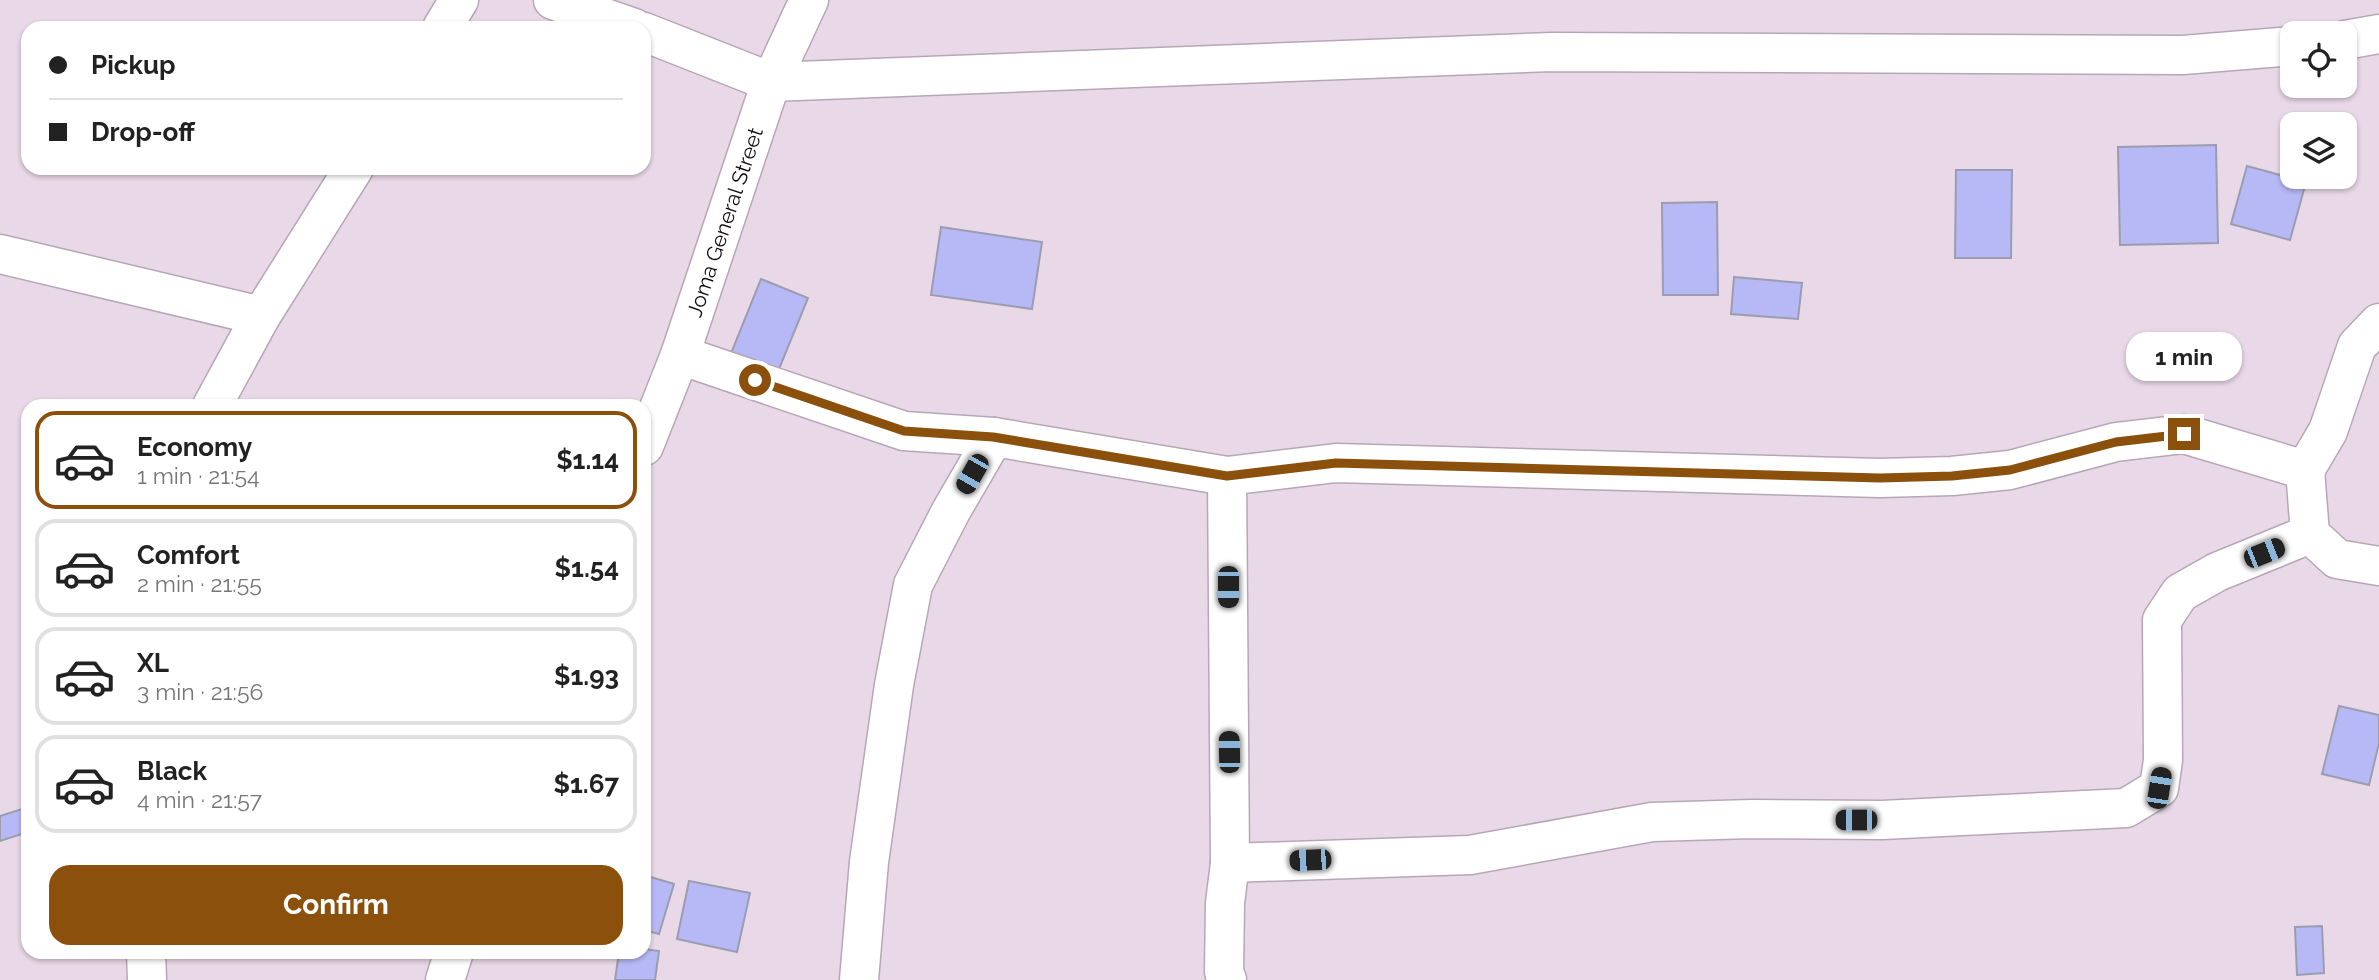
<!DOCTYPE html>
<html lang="en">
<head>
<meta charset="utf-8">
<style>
  :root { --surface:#fff; --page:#f2f2f2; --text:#222; --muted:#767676; --line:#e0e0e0; --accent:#8b500b }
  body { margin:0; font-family:Raleway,sans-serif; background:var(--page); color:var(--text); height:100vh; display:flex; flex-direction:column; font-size:26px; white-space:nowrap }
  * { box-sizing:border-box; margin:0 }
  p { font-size:23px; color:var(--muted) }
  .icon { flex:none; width:38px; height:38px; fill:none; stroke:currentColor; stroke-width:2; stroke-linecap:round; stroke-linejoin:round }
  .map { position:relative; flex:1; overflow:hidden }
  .drawer { position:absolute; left:21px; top:399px; width:630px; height:560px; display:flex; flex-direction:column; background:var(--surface); border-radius:21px; box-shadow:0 2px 5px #0004 }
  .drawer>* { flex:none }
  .guide { position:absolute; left:21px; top:21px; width:630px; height:154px; border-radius:21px; box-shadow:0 2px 5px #0004; display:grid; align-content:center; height:154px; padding:0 28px; background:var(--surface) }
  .controls { position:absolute; left:2280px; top:21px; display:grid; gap:14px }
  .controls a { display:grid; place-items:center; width:77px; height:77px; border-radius:14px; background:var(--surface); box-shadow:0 2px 5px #0004; font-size:35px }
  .end { position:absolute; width:32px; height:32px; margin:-16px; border:9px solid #8b500b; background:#fff; box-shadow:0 0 0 4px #fff }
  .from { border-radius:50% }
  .bubble { position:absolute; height:49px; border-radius:21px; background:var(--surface); box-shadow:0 2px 5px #0004; font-size:23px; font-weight:700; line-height:49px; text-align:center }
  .car { position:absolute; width:21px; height:42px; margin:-21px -10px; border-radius:9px; box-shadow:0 0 5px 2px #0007; background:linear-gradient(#222 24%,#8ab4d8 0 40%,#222 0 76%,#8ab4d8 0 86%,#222 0) }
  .guide b { display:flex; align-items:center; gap:24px; height:66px; font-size:26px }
  .guide b+b { border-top:2px solid var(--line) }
  .guide i { width:18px; height:18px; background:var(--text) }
  ul { padding:12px 0 0; list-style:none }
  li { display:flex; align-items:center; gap:21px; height:98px; margin:0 14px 10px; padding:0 14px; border:4px solid var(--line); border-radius:21px }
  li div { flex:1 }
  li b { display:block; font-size:26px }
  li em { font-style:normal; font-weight:700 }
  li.active { border-color:var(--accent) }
  li>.icon { width:63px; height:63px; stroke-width:1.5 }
  .button { display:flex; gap:14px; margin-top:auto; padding:14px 28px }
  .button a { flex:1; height:80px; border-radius:21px; background:var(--accent); color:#fff; font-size:28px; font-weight:700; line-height:80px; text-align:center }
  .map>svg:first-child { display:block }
  .building { fill:#b6b9f6; stroke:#9b9daf; stroke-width:2 }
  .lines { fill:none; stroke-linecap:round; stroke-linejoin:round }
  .minor-casing { stroke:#b7a7b6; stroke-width:41 }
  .tertiary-casing { stroke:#b7a7b6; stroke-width:41 }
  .minor { stroke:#fff; stroke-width:38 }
  .tertiary { stroke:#fff; stroke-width:38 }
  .route { stroke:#8b500b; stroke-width:9 }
  .labels { text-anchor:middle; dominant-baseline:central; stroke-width:5; stroke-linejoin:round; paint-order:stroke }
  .street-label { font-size:21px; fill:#110c11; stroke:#f6e5f4 }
</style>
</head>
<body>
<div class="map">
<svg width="2379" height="980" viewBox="0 0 2379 980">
  <rect width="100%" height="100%" fill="#e9d8e7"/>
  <!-- building -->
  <g class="building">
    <polygon points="2216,145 2218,243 2120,245 2118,147"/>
    <polygon points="2247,166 2306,182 2290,240 2231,224"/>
    <polygon points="1956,170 2012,170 2011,258 1955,258"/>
    <polygon points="1717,202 1718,295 1663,295 1662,203"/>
    <polygon points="941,227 1042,242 1032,309 931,295"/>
    <polygon points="1734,277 1802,283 1798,319 1731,314"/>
    <polygon points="761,279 808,298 777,374 730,356"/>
    <polygon points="2339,706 2379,715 2379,743 2369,785 2322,774"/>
    <polygon points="28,807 28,832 0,841 0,816"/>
    <polygon points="644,875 674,884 659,934 644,930"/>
    <polygon points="689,881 750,893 737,952 677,939"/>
    <polygon points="2322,926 2324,973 2297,975 2295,927"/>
    <polygon points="644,949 659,951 655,980 615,980 619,952 644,952"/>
  </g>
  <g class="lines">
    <!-- minor casing -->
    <g class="minor-casing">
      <g id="minor">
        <polyline points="553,0 634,28"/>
        <polyline points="442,28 459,0"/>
        <polyline points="644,32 771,82 1552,52 2183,55 2292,46"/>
        <polyline points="2345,40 2379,34"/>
        <polyline points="0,254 261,316"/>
        <polyline points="680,355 904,431 994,437 1227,476 1336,463 1880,478 1952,476 2010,470 2116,442 2184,434 2305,470 2310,534 2337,559 2379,566"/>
        <polyline points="212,406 261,316 354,168"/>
        <polyline points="2305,470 2328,431 2357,346 2379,323"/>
        <polyline points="1230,863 1470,855 1652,822 1752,819 1882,820 2126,808 2159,788 2163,760 2162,620 2180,593 2217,572 2310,534"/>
        <polyline points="146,952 147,980"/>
        <polyline points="859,980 869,862 894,685 913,585 951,511 994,437"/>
        <polyline points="1227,980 1224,972 1225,903 1230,863 1227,476"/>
      </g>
    </g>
    <!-- tertiary casing -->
    <g class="tertiary-casing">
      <g id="tertiary">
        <path id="s1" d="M644 446 680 355 771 82 809 0"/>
        <polyline points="445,980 454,952"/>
      </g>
    </g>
    <!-- minor -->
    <use href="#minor" class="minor"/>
    <!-- tertiary -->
    <use href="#tertiary" class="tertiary"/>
  </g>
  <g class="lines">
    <!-- route -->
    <polyline class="route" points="755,380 904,431 993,437 1227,476 1336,463 1880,478 1952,476 2010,470 2116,442 2184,434"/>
  </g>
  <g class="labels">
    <!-- street labels -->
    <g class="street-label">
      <text stroke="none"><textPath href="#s1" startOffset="238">Joma General Street</textPath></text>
    </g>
  </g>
</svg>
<div class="controls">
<a><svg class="icon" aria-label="locate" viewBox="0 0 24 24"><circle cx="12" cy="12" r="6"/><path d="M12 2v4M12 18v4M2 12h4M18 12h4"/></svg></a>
<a><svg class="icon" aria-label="layers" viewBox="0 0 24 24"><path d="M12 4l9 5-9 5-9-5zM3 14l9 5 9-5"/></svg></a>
</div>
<i class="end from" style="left:755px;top:380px"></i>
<i class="end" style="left:2184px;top:434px"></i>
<div class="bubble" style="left:2126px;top:332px;width:116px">1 min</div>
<i class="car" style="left:972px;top:474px;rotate:210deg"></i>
<i class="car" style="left:2264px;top:553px;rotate:68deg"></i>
<i class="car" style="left:1228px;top:587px;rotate:180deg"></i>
<i class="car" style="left:1229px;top:752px;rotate:359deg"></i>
<i class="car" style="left:2159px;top:788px;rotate:9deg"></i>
<i class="car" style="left:1856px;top:820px;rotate:270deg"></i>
<i class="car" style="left:1310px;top:860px;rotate:268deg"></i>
<div class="guide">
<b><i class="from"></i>Pickup</b>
<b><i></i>Drop-off</b>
</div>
<section class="drawer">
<ul>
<li class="active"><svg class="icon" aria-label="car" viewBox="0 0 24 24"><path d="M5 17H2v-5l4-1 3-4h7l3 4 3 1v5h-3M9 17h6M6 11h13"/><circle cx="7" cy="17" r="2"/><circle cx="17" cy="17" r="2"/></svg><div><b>Economy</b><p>1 min · 21:54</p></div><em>$1.14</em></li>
<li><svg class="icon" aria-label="car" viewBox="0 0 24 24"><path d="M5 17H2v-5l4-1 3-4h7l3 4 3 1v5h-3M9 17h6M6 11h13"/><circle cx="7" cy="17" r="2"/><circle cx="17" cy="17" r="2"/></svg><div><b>Comfort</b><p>2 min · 21:55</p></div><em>$1.54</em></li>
<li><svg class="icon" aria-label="car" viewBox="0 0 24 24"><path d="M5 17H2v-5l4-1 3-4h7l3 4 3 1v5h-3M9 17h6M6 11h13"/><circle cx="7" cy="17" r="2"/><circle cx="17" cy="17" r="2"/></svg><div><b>XL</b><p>3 min · 21:56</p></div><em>$1.93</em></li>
<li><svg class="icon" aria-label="car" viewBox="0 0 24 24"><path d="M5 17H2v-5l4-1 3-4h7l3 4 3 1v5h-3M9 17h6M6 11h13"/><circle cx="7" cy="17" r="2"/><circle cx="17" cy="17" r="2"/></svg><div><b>Black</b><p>4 min · 21:57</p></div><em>$1.67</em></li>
</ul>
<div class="button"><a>Confirm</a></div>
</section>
</div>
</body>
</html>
